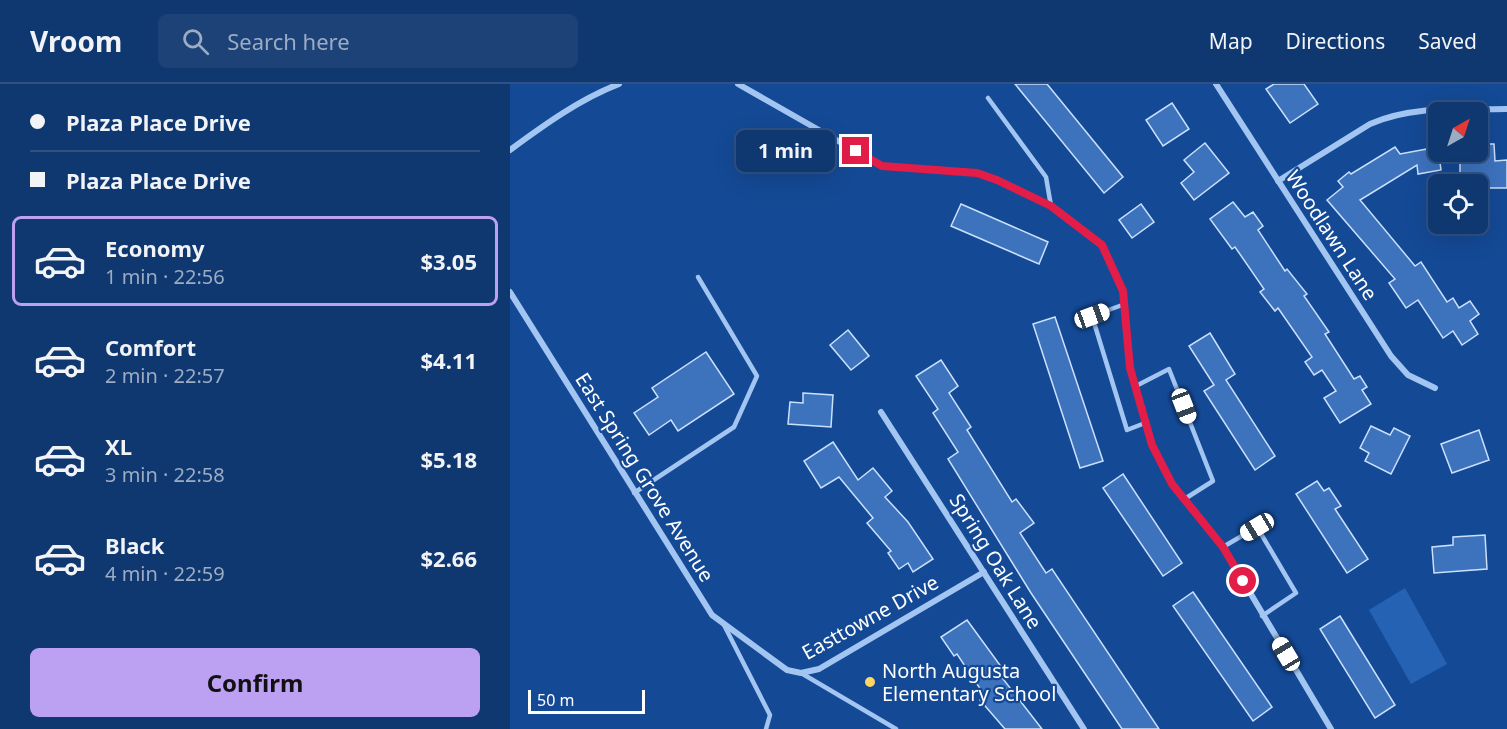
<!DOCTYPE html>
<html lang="en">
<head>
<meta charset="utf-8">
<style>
  :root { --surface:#0f3770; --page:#1d4278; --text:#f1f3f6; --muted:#9bacc3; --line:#2f5183; --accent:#bca0f2 }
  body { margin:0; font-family:"Noto Sans",sans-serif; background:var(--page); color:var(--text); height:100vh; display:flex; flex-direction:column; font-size:22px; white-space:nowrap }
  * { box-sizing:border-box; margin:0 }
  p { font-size:20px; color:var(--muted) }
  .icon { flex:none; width:33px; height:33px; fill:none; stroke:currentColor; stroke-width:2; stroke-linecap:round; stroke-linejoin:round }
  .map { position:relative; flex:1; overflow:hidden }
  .details { display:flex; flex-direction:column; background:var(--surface); width:510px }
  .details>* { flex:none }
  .hud { display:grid; align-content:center; height:132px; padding:0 30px; background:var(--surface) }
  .needle { width:39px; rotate:39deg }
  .fabs { position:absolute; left:918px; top:18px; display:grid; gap:12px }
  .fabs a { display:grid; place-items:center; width:60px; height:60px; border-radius:9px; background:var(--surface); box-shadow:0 6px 24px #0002,0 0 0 2px var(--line); font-size:30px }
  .scale { position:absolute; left:18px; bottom:15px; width:117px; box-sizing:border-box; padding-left:6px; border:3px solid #fff; border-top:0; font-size:16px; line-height:21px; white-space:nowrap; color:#fff; -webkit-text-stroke:4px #144995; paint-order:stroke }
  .end { position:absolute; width:27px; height:27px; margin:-14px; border:8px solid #e11d48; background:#fff; box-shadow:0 0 0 3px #fff }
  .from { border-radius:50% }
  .bubble { position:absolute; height:42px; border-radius:9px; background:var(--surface); box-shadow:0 6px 24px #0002,0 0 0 2px var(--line); font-size:20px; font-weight:700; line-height:42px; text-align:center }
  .car { position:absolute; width:18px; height:36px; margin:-18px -9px; border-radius:8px; box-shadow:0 0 4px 2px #0007; background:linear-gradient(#fff 24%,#345 0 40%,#fff 0 76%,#345 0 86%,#fff 0) }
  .hud b { display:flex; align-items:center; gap:21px; height:57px; font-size:22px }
  .hud b+b { border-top:2px solid var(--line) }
  .hud i { width:15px; height:15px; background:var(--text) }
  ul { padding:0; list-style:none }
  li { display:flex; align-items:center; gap:18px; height:90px; margin:0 12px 9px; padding:0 18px; border:3px solid transparent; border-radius:9px }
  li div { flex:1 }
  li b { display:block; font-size:22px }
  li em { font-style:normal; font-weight:700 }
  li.on { border-color:var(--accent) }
  li>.icon { width:54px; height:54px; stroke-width:1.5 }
  .action { display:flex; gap:12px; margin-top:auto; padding:12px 30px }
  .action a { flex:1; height:69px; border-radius:9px; background:var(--accent); color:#111; font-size:24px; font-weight:700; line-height:69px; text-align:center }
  header { display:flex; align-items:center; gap:36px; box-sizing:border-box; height:84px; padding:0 30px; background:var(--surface); border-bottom:2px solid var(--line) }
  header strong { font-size:28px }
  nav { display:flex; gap:33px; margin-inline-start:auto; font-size:21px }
  .search { width:420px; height:54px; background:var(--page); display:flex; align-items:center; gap:15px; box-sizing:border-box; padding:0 21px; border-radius:9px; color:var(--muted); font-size:22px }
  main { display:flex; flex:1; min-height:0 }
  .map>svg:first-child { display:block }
  .green { fill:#2662b4 }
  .building { fill:#3d72bd; stroke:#cbe0fd; stroke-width:1.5 }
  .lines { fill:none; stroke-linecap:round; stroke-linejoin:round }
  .service { stroke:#a3c5f2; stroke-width:4.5 }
  .minor { stroke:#a3c5f2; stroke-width:6 }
  .route { stroke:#e11d48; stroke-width:8 }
  .poi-dot { fill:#ffd664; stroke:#144995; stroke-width:2 }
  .labels { text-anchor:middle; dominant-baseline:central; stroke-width:4.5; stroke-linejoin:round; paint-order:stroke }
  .street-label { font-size:20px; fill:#fff; stroke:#144995 }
  .poi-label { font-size:20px; fill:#fff; stroke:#144995; text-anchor:start }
</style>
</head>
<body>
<header>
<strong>Vroom</strong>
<div class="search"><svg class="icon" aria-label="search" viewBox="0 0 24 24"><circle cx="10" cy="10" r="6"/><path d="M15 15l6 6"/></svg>Search here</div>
<nav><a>Map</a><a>Directions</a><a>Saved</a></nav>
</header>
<main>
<section class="details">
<div class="hud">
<b><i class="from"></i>Plaza Place Drive</b>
<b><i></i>Plaza Place Drive</b>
</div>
<ul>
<li class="on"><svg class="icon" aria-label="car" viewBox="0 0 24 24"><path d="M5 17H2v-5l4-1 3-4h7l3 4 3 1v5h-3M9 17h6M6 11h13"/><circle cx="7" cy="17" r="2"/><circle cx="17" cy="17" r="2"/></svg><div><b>Economy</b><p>1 min · 22:56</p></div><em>$3.05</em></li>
<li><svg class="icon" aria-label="car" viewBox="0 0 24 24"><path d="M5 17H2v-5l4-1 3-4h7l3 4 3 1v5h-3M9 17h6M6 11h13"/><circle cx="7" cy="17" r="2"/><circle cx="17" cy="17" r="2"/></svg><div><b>Comfort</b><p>2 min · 22:57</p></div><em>$4.11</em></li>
<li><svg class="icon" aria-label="car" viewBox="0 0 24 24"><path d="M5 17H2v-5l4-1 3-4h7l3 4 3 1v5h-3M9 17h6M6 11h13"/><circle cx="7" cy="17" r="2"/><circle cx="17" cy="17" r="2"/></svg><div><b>XL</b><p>3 min · 22:58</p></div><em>$5.18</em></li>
<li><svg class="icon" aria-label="car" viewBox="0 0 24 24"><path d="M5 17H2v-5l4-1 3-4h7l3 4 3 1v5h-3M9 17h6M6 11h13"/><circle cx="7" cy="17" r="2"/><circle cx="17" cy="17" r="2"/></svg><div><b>Black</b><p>4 min · 22:59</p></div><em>$2.66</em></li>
</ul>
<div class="action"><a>Confirm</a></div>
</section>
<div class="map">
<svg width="997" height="645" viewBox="0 0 997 645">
  <rect width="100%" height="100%" fill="#144995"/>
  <!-- green -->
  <polygon class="green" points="895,504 937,580 901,600 859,526"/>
  <!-- building -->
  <g class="building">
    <polygon points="505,0 537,0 613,93 594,109"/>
    <polygon points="764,0 794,0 808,20 780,39 756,5"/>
    <polygon points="662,19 679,45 653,62 636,36"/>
    <polygon points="695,59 719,89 684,116 671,99 684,88 674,76"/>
    <polygon points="968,60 984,60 985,77 997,76 997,104 969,104 969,98 950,98 950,68 968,68"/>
    <polygon points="885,63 890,70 928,63 931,86 908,90 907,81 850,116 905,182 911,178 937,218 943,214 949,224 960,217 969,230 960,237 968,250 952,261 943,247 933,254 908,216 896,224 879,199 885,195 817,116 833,103 828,97 839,88 841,90"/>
    <polygon points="723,118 735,133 743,128 753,142 748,146 775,187 777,185 797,210 794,212 819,248 815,250 844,295 850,292 857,303 852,306 861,320 830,339 814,314 826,307 812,286 804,291 795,278 802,273 768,224 765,227 750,208 754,205 725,163 722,165 700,135"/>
    <polygon points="451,120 538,158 529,180 441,142"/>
    <polygon points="631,120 644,138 622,154 609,136"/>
    <polygon points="545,233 593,377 570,384 523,240"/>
    <polygon points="338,246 359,272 341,286 320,261"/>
    <polygon points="700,249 725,290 716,296 765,372 745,386 694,307 704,301 679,262"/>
    <polygon points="196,268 224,310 168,347 161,336 139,351 124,329 148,313 142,304"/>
    <polygon points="431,276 448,302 439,309 461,343 457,346 502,418 506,415 524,439 510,449 536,489 542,485 649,645 612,645 521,509 438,375 448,368 423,329 428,325 406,292"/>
    <polygon points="293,309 323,311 321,343 278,340 280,318 293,319"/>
    <polygon points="861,342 880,351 884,344 900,352 881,390 855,377 859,369 850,364"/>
    <polygon points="969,346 979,376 942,389 931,360"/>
    <polygon points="323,358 348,396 363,384 382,407 375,413 398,438 423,475 403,488 398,479 389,485 378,469 381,467 357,439 363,434 329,393 311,404 294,377"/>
    <polygon points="613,390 672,479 653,492 593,404"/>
    <polygon points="807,397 814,407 819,404 831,422 825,425 858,475 837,489 786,410"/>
    <polygon points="975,451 977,485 924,489 922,463 943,461 943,453"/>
    <polygon points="683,508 762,623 743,637 663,522"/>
    <polygon points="830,532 885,621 865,634 810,545"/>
    <polygon points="457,536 495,588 490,591 532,645 495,645 470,616 475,612 447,570 444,572 431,553"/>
  </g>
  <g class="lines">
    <!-- service -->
    <g class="service">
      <polyline points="478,14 536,93 541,122"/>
      <polyline points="615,220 582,232 617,346 635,339"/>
      <polyline points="624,303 659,285 703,397 673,416"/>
      <polyline points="124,409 224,343 247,292 188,193"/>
      <polyline points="713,463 747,443 786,509 752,532"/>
      <polyline points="214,541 260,631 256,645"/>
      <polyline points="291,589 386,645"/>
    </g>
    <!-- minor -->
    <g class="minor">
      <polyline points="228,0 372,82 467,89 487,96 541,122 592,161 613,207 620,284 642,361 662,400 713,463 821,645"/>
      <polyline points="706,0 881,272 898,291 925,304"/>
      <path d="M0 66C34 41 70 15 109 0"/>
      <path d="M768 97 860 40C904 21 950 26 997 25"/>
      <polyline points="0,208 202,531 277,586 291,589 309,585 474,488"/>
      <polyline points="371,328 574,645"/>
    </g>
  </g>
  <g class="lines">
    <!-- route -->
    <polyline class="route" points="346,67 372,82 467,89 487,96 541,122 592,161 613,207 620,284 642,361 662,400 713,463 733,497"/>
  </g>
  <!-- markers -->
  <circle class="poi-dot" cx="360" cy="598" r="6"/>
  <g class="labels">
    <!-- street labels -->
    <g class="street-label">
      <text transform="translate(822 151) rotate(57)">Woodlawn Lane</text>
      <text transform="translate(135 393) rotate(58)">East Spring Grove Avenue</text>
      <text transform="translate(486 477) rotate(58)">Spring Oak Lane</text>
      <text transform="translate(360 533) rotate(-29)">Easttowne Drive</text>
    </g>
    <!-- poi labels -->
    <g class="poi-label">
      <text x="372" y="586">North Augusta<tspan x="372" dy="23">Elementary School</tspan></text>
    </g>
  </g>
</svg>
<div class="fabs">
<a><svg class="needle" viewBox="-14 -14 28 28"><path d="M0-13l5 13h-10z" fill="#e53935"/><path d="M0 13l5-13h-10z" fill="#9bacc3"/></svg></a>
<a><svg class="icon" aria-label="locate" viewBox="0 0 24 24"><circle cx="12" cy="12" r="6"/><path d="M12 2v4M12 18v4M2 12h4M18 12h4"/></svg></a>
</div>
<div class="scale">50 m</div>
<i class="end from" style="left:733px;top:497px"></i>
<i class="end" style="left:346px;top:67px"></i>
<div class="bubble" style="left:226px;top:46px;width:99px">1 min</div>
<i class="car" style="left:582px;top:232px;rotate:70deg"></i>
<i class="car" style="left:674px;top:322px;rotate:159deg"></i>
<i class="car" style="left:747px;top:443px;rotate:239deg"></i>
<i class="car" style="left:776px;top:570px;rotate:329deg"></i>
</div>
</main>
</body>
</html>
